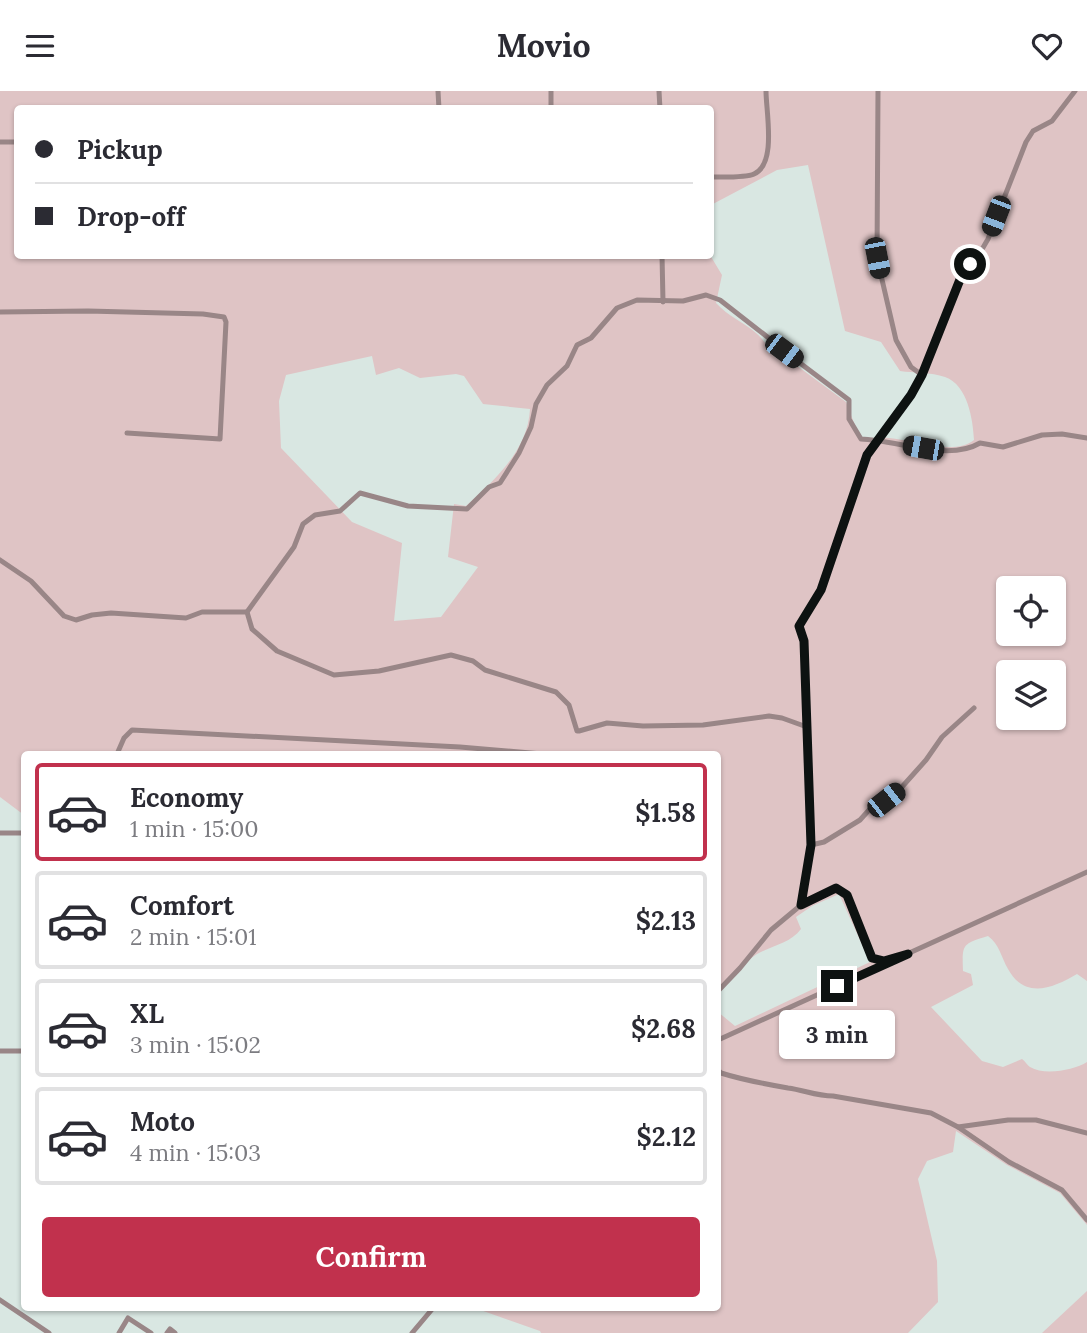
<!DOCTYPE html>
<html lang="en">
<head>
<meta charset="utf-8">
<style>
  :root { --surface:#fff; --page:#f7f7f7; --text:#2b2b33; --muted:#7c7c81; --line:#e1e1e2; --accent:#c1314d }
  body { margin:0; font-family:Lora,serif; background:var(--page); color:var(--text); height:100vh; display:flex; flex-direction:column; font-size:26px; white-space:nowrap }
  * { box-sizing:border-box; margin:0 }
  p { font-size:23px; color:var(--muted) }
  .icon { flex:none; width:38px; height:38px; fill:none; stroke:currentColor; stroke-width:2; stroke-linecap:round; stroke-linejoin:round }
  .map { position:relative; flex:1; overflow:hidden }
  .side { position:absolute; left:21px; top:660px; width:700px; height:560px; display:flex; flex-direction:column; background:var(--surface); border-radius:7px; box-shadow:0 2px 5px #0004 }
  .side>* { flex:none }
  .hud { position:absolute; left:14px; top:14px; width:700px; height:154px; border-radius:7px; box-shadow:0 2px 5px #0004; display:grid; align-content:center; height:154px; padding:0 21px; background:var(--surface) }
  .controls { position:absolute; left:996px; top:485px; display:grid; gap:14px }
  .controls a { display:grid; place-items:center; width:70px; height:70px; border-radius:7px; background:var(--surface); box-shadow:0 2px 5px #0004; font-size:35px }
  .end { position:absolute; width:32px; height:32px; margin:-16px; border:9px solid #0d1211; background:#fff; box-shadow:0 0 0 4px #fff }
  .from { border-radius:50% }
  .bubble { position:absolute; height:49px; border-radius:7px; background:var(--surface); box-shadow:0 2px 5px #0004; font-size:23px; font-weight:700; line-height:49px; text-align:center }
  .car { position:absolute; width:21px; height:42px; margin:-21px -10px; border-radius:9px; box-shadow:0 0 5px 2px #0007; background:linear-gradient(#222 24%,#8ab4d8 0 40%,#222 0 76%,#8ab4d8 0 86%,#222 0) }
  .hud b { display:flex; align-items:center; gap:24px; height:66px; font-size:26px }
  .hud b+b { border-top:2px solid var(--line) }
  .hud i { width:18px; height:18px; background:var(--text) }
  ul { padding:12px 0 0; list-style:none }
  li { display:flex; align-items:center; gap:21px; height:98px; margin:0 14px 10px; padding:0 7px; border:4px solid var(--line); border-radius:7px }
  li div { flex:1 }
  li b { display:block; font-size:26px }
  li em { font-style:normal; font-weight:700 }
  li.active { border-color:var(--accent) }
  li>.icon { width:63px; height:63px; stroke-width:1.5 }
  .button { display:flex; gap:14px; margin-top:auto; padding:14px 21px }
  .button a { flex:1; height:80px; border-radius:7px; background:var(--accent); color:#fff; font-size:28px; font-weight:700; line-height:80px; text-align:center }
  header { display:flex; justify-content:space-between; align-items:center; height:91px; padding:0 21px; background:var(--surface); font-size:32px; font-weight:700 }
  .map>svg:first-child { display:block }
  .green { fill:#dfc4c5; fill-rule:evenodd }
  .lines { fill:none; stroke-linecap:round; stroke-linejoin:round }
  .street { stroke:#998687; stroke-width:5 }
  .route { stroke:#0d1211; stroke-width:9 }
</style>
</head>
<body>
<header><svg class="icon" aria-label="menu" viewBox="0 0 24 24"><path d="M4 6h16M4 12h16M4 18h16"/></svg>Movio<svg class="icon" aria-label="heart" viewBox="0 0 24 24"><path d="M12 20l-8-8c-3-5 5-10 8-4 3-6 11-1 8 4z"/></svg></header>
<div class="map">
<svg width="1087" height="1242" viewBox="0 0 1087 1242">
  <rect width="100%" height="100%" fill="#d9e7e2"/>
  <!-- green -->
  <g class="green">
    <path d="M0 0H1087V890L1077 883C1053 897 1025 909 1008 878 1001 866 1000 854 988 845 962 853 962 853 963 880L971 883 973 894 931 916 982 970 1003 976 1022 968C1025 970 1027 974 1030 976 1045 985 1074 979 1087 971V1134L1060 1102 1007 1074 956 1040 953 1061 927 1070 918 1088 937 1170 938 1211 908 1242H541L540 1240 472 1216H718V921L735 935 870 871 839 803 812 815 796 826 801 838C791 852 771 855 757 863 746 870 723 894 718 904V663H24V724L0 706ZM18 18H710L711 114 777 79 808 74 845 240 881 251 900 280C914 282 931 281 945 286 968 294 973 329 974 349 955 365 912 349 889 347 880 346 870 348 861 350L846 311 781 263C765 257 767 251 756 242 742 230 729 226 716 212L722 184 710 164H18ZM372 265 376 284 399 277 420 287 456 283 464 285 483 313 530 318C528 359 495 389 466 415L454 413 448 466 478 476 441 526 394 530 402 452 352 431 281 357 279 310 286 284ZM1008 497H1054V542H1008ZM1008 581H1054V626H1008Z"/>
    <polygon points="1087,1200 1087,1242 1042,1242"/>
  </g>
  <g class="lines">
    <!-- street -->
    <g class="street">
      <polyline points="438,0 439,18"/>
      <polyline points="551,0 551,18"/>
      <polyline points="659,0 660,18"/>
      <polyline points="878,0 877,167 896,249 911,276 922,284"/>
      <polyline points="0,51 18,51"/>
      <path d="M710 86C720 86 746 87 754 83 777 73 766 21 766 0"/>
      <polyline points="662,164 663,211"/>
      <polyline points="0,221 88,220 203,223 224,226 226,231 220,348 127,342"/>
      <polyline points="0,469 31,490 64,525 76,529 92,524 111,522 186,527 202,521 247,521 252,538 277,560 334,584 379,580 451,564 473,570 485,579 556,601 569,614 577,640 579,640 607,632 643,635 703,634 769,625 782,627 807,636"/>
      <path d="M247 521 294 456 303 433 315 424 340 420 360 402 408 415 467 418 489 396 500 392 519 362 531 336 536 313 547 294 567 275 577 254 591 247 617 217 637 209 683 210 706 204 720 209 770 248 771 255 784 260 849 309V328L861 348C897 349 948 371 980 352L1003 356 1042 344 1062 343 1087 347"/>
      <polyline points="117,663 124,647 132,639 460,656 542,663"/>
      <polyline points="0,742 24,742"/>
      <polyline points="811,754 824,751 860,729 869,719 901,697 926,669 942,646 974,617"/>
      <polyline points="801,814 836,797 847,804 872,867 878,870 888,869"/>
      <polyline points="718,900 740,877 771,839 801,814 811,754 804,550 799,535 821,499 867,364 911,304 922,284 963,181 977,167 988,148 1026,51 1033,40 1052,30 1075,0"/>
      <polyline points="718,949 1087,781"/>
      <polyline points="0,960 24,960"/>
      <path d="M718 979 721 982C743 989 765 993 788 997 804 999 816 1005 833 1005L931 1022 958 1036 1009 1071 1062 1099 1087 1129"/>
      <polyline points="958,1036 1008,1029 1036,1029 1087,1042"/>
      <polyline points="0,1209 49,1242"/>
      <polyline points="119,1242 128,1227 151,1242"/>
      <polyline points="167,1242 170,1238 175,1242"/>
      <polyline points="412,1242 434,1216"/>
    </g>
  </g>
  <g class="lines">
    <!-- route -->
    <polyline class="route" points="837,895 908,863 884,870 872,867 847,804 836,797 801,814 811,754 804,550 799,535 821,499 867,364 911,304 922,284 963,181 970,173"/>
  </g>
</svg>
<div class="controls">
<a><svg class="icon" aria-label="locate" viewBox="0 0 24 24"><circle cx="12" cy="12" r="6"/><path d="M12 2v4M12 18v4M2 12h4M18 12h4"/></svg></a>
<a><svg class="icon" aria-label="layers" viewBox="0 0 24 24"><path d="M12 4l9 5-9 5-9-5zM3 14l9 5 9-5"/></svg></a>
</div>
<i class="end from" style="left:970px;top:173px"></i>
<i class="end" style="left:837px;top:895px"></i>
<div class="bubble" style="left:779px;top:919px;width:116px">3 min</div>
<i class="car" style="left:996px;top:125px;rotate:201deg"></i>
<i class="car" style="left:877px;top:167px;rotate:169deg"></i>
<i class="car" style="left:784px;top:260px;rotate:127deg"></i>
<i class="car" style="left:923px;top:357px;rotate:280deg"></i>
<i class="car" style="left:886px;top:709px;rotate:52deg"></i>
<div class="hud">
<b><i class="from"></i>Pickup</b>
<b><i></i>Drop-off</b>
</div>
<section class="side">
<ul>
<li class="active"><svg class="icon" aria-label="car" viewBox="0 0 24 24"><path d="M5 17H2v-5l4-1 3-4h7l3 4 3 1v5h-3M9 17h6M6 11h13"/><circle cx="7" cy="17" r="2"/><circle cx="17" cy="17" r="2"/></svg><div><b>Economy</b><p>1 min · 15:00</p></div><em>$1.58</em></li>
<li><svg class="icon" aria-label="car" viewBox="0 0 24 24"><path d="M5 17H2v-5l4-1 3-4h7l3 4 3 1v5h-3M9 17h6M6 11h13"/><circle cx="7" cy="17" r="2"/><circle cx="17" cy="17" r="2"/></svg><div><b>Comfort</b><p>2 min · 15:01</p></div><em>$2.13</em></li>
<li><svg class="icon" aria-label="car" viewBox="0 0 24 24"><path d="M5 17H2v-5l4-1 3-4h7l3 4 3 1v5h-3M9 17h6M6 11h13"/><circle cx="7" cy="17" r="2"/><circle cx="17" cy="17" r="2"/></svg><div><b>XL</b><p>3 min · 15:02</p></div><em>$2.68</em></li>
<li><svg class="icon" aria-label="car" viewBox="0 0 24 24"><path d="M5 17H2v-5l4-1 3-4h7l3 4 3 1v5h-3M9 17h6M6 11h13"/><circle cx="7" cy="17" r="2"/><circle cx="17" cy="17" r="2"/></svg><div><b>Moto</b><p>4 min · 15:03</p></div><em>$2.12</em></li>
</ul>
<div class="button"><a>Confirm</a></div>
</section>
</div>
</body>
</html>
